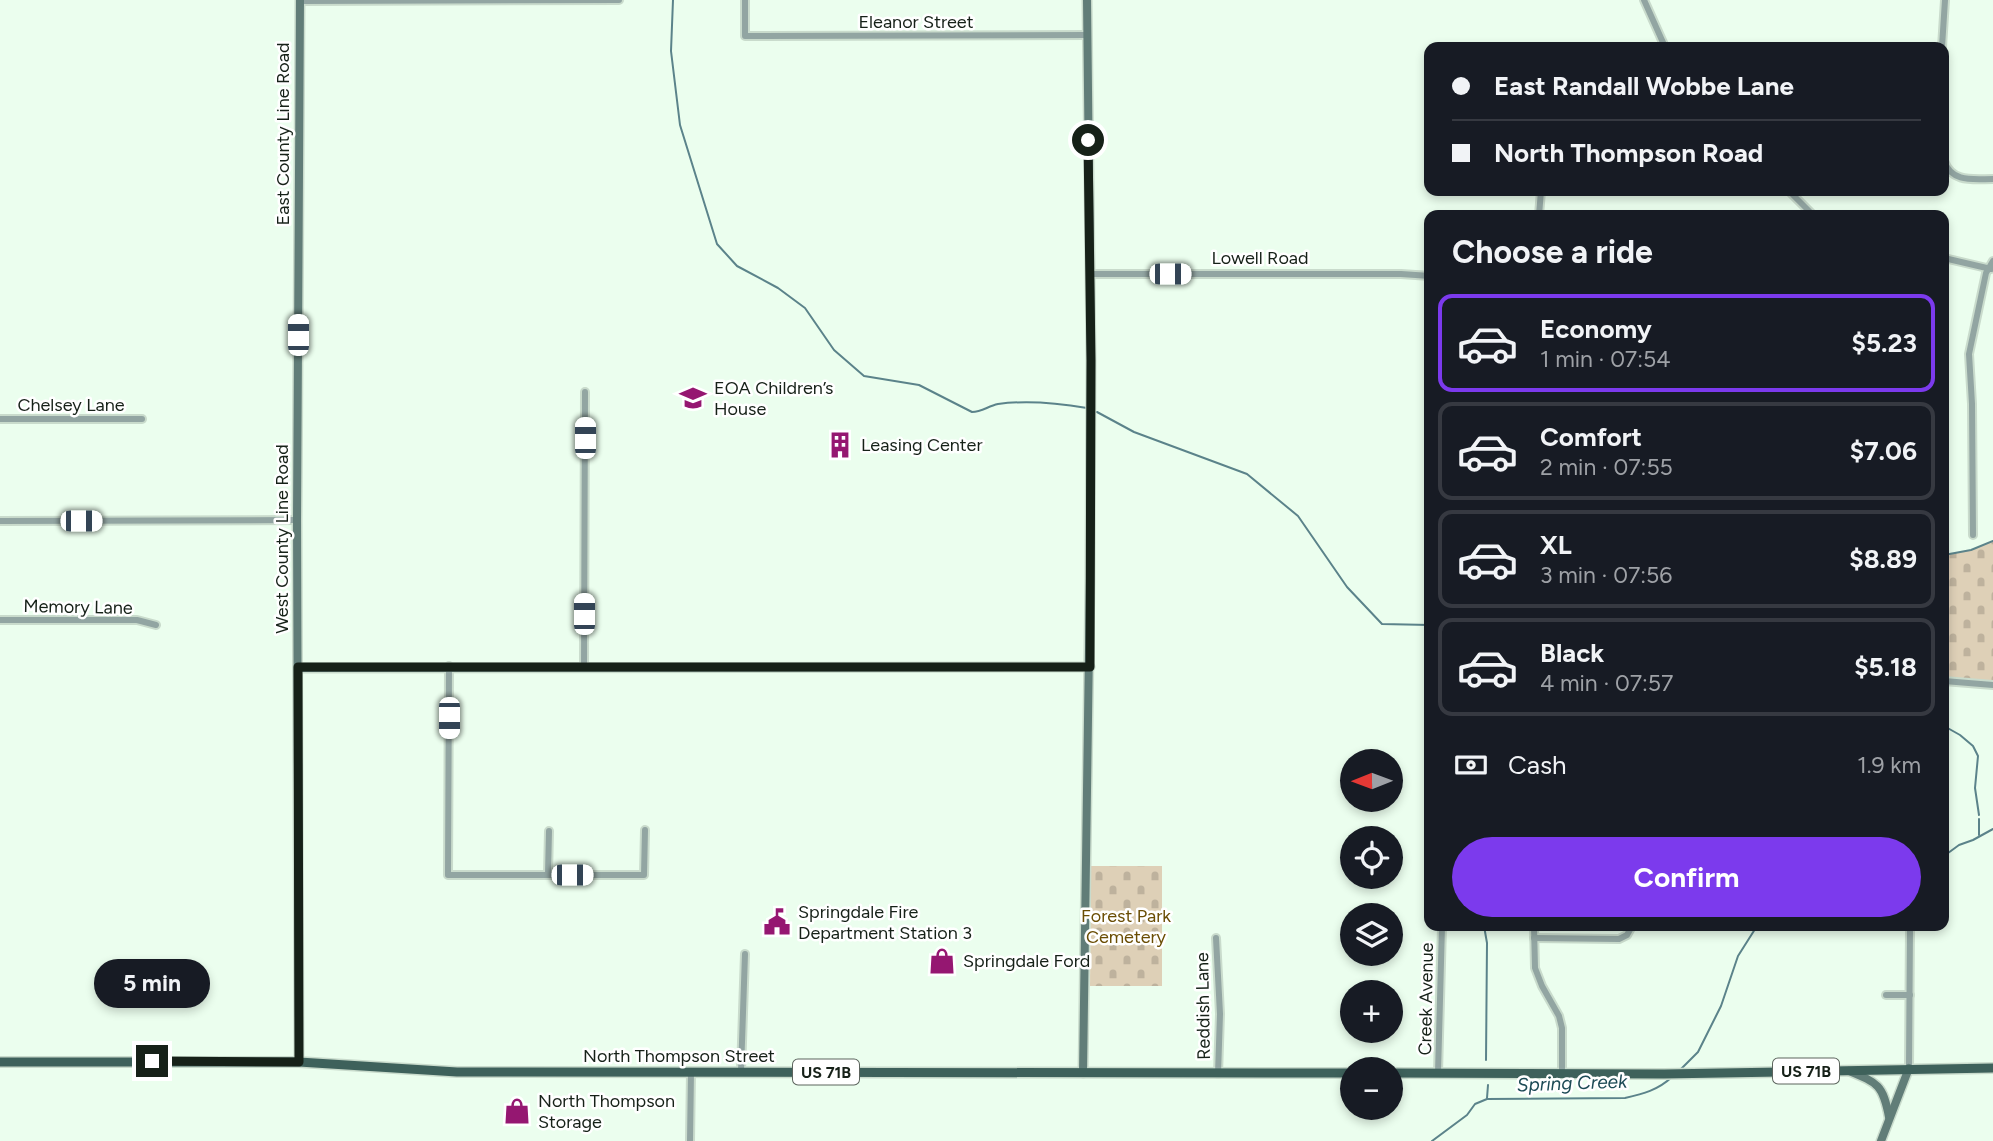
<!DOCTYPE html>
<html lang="en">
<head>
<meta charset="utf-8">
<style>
  :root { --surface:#171b24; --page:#242831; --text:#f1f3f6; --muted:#9ea1a6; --line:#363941; --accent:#7c3aed }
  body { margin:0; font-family:Figtree,sans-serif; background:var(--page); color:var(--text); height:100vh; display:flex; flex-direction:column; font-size:26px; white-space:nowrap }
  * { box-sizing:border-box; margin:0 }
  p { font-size:23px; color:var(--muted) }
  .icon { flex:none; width:38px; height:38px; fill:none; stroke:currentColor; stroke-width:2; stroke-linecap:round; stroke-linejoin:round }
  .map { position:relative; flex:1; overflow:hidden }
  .details { position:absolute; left:1424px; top:210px; width:525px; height:721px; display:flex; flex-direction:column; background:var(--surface); border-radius:14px; box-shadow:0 4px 10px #0003 }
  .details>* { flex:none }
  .banner { position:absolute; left:1424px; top:42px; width:525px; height:154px; border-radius:14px; box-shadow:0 4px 10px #0003; display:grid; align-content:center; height:154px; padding:0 28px; background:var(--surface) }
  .needle { width:46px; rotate:269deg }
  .tools { position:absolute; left:1340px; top:749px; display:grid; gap:14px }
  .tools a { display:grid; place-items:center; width:63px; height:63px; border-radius:50%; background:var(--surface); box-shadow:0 4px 10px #0003; font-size:35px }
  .end { position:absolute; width:32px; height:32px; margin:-16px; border:9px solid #162118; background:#fff; box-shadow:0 0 0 4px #fff }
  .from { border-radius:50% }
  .bubble { position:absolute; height:49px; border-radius:24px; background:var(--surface); box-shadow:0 4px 10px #0003; font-size:23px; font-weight:700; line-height:49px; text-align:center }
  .car { position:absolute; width:21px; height:42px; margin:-21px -10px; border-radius:9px; box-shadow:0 0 5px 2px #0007; background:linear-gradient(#fff 24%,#345 0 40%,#fff 0 76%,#345 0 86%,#fff 0) }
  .banner b { display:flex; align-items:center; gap:24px; height:66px; font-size:26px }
  .banner b+b { border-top:2px solid var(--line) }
  .banner i { width:18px; height:18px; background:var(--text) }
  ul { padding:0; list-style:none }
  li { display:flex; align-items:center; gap:21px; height:98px; margin:0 14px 10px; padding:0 14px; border:4px solid var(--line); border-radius:14px }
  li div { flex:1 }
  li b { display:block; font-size:26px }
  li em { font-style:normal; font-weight:700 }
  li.on { border-color:var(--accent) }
  li>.icon { width:63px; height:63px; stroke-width:1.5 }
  h2 { padding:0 28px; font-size:32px; line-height:84px }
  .pay { display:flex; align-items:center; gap:18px; height:77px; padding:0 28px; font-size:26px }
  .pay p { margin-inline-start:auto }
  .action { display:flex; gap:14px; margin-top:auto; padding:14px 28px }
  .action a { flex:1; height:80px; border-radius:42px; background:var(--accent); color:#fff; font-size:28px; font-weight:700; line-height:80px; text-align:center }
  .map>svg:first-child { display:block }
  .cemetery { fill:url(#cemetery-stones) }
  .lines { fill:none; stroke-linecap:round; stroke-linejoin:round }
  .stream { stroke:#5b838a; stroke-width:2 }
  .street-casing { stroke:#c9dbcc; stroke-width:10 }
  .secondary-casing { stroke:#c9dbcc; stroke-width:11 }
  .primary-casing { stroke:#c9dbcc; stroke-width:12 }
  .street { stroke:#92a5a2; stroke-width:6 }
  .secondary { stroke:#617d78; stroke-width:8 }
  .primary { stroke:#3e615b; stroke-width:9 }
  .route { stroke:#162118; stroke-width:9 }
  .labels { text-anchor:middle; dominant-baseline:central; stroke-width:5; stroke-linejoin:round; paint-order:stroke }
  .shield { fill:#fff; stroke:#5c645d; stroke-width:2 }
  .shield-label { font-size:16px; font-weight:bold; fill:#162118 }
  .street-label { font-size:18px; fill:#162118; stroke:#fff }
  .poi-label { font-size:18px; fill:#162118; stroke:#fff; text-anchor:start }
  .park-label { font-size:18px; fill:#6a4d04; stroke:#fff }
  .water-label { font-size:19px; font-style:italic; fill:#1c4a55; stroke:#fff }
</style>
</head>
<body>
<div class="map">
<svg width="1993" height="1141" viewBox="0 0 1993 1141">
  <defs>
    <pattern id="cemetery-stones" width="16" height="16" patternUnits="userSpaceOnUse" patternTransform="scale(1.75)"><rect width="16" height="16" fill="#ded0b7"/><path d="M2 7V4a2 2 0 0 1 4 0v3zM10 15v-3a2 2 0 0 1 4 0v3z" fill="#beb29d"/></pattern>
  </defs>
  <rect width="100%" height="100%" fill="#ebfeee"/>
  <!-- cemetery -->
  <g class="cemetery">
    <polygon points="1993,541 1993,685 1944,681 1944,555 1971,550"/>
    <polygon points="1091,866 1162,866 1162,986 1090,986"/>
  </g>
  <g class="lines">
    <!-- stream -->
    <g class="stream">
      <path d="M673 0 671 51 680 125 717 244 737 266 778 288 805 308 834 350 864 376 919 385 972 412C982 412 988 406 998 404 1027 400 1058 403 1087 408"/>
      <polyline points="1097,412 1134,432 1247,474 1298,516 1347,587 1382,624 1430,625"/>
      <polyline points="1944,555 1971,550 1993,541"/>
      <polyline points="1944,726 1960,735 1973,746 1978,756 1975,788 1979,815"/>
      <polyline points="1979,819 1979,835"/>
      <polyline points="1944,856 1959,845 1973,840 1993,829"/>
      <polyline points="1484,926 1487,943 1486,1060"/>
      <polyline points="1679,1071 1698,1052 1721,1006 1738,956 1757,926"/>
      <polyline points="1487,1098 1488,1085"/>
      <path d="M1432 1141 1467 1115 1475 1104 1487 1099 1625 1098C1643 1094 1658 1090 1672 1077"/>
    </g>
    <!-- street casing -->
    <g class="street-casing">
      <g id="street">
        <polyline points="745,0 745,36 1087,35"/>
        <polyline points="1644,0 1665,47"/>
        <polyline points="300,1 619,0"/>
        <polyline points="1942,47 1945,0"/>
        <path d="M1944 161C1952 183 1973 179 1993 179"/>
        <polyline points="1789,191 1813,215"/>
        <polyline points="1539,215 1541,191"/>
        <polyline points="1944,258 1991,269"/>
        <polyline points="1090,274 1401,274 1430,276"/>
        <polyline points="0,419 142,419"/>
        <polyline points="0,521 297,520"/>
        <polyline points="1973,535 1972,404 1969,354 1986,273 1993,261"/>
        <polyline points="0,620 137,620 156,625"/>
        <polyline points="449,666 448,875 644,875 645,830"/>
        <polyline points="584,667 585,392"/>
        <polyline points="1944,681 1993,685"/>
        <polyline points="548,874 549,831"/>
        <polyline points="1534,926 1535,968 1542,986 1559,1016 1562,1028 1562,1073"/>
        <polyline points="1216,938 1220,1014 1218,1074"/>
        <polyline points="1534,938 1619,939 1627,935 1632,926"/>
        <polyline points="1886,995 1910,995"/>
        <polyline points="1909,1068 1910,926"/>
        <polyline points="741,1071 745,954"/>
        <polyline points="1438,1073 1442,926"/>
        <polyline points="690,1141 691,1072"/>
      </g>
    </g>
    <!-- secondary casing -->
    <g class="secondary-casing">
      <g id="secondary">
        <polyline points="298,668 1090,667"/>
        <polyline points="299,1062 297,520 300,0"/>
        <path d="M1849 1071C1878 1083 1883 1085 1889 1117"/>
        <polyline points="1083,1073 1090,578 1091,360 1087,0"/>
        <polyline points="1881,1141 1909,1068"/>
      </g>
    </g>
    <!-- primary casing -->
    <g class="primary-casing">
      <g id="primary">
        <polyline points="0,1062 299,1062 457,1072 1353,1073"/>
        <polyline points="1391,1073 1664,1074 1993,1068"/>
      </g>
    </g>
    <!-- street -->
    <use href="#street" class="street"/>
    <!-- secondary -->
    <use href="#secondary" class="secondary"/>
    <!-- primary -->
    <use href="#primary" class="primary"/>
  </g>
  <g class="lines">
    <!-- route -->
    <polyline class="route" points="152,1061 299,1062 298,667 1090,667 1091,360 1088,140"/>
  </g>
  <!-- icons -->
  <defs>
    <g id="school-bare" transform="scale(2.1)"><path d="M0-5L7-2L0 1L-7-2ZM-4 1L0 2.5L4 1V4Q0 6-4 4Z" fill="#951771" stroke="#fff" stroke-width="2.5" paint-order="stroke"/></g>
    <g id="building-bare" transform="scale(2.1)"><path d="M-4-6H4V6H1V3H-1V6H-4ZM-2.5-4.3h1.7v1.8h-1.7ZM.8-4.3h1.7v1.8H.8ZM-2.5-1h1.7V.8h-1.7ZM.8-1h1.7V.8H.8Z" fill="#951771" stroke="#fff" stroke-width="2.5" paint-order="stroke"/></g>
    <g id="civic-bare" transform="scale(2.1)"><path d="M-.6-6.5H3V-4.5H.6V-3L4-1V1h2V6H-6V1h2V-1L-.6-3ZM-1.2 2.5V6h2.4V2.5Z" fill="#951771" stroke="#fff" stroke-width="2.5" paint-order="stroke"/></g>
    <g id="shop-bare" transform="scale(2.1)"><path d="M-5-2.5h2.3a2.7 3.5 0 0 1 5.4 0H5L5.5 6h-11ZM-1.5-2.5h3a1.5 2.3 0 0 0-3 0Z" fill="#951771" stroke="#fff" stroke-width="2.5" paint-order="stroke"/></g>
  </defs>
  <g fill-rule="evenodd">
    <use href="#school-bare" x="693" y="398"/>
    <use href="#building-bare" x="840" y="445"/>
    <use href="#civic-bare" x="777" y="922"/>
    <use href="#shop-bare" x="942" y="961"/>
    <use href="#shop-bare" x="517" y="1111"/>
  </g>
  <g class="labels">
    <!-- shield labels -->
    <g class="shield">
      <rect x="1773" y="1058.5" width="66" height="25" rx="5"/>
      <rect x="793" y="1059.5" width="66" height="25" rx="5"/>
    </g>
    <g class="shield-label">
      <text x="1806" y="1071">US 71B</text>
      <text x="826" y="1072">US 71B</text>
    </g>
    <!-- street labels -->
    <g class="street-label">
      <text x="916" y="22">Eleanor Street</text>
      <text transform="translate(283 134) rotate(-90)">East County Line Road</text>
      <text x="1260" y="258">Lowell Road</text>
      <text x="71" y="405">Chelsey Lane</text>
      <text transform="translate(282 539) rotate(-90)">West County Line Road</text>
      <text transform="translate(78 607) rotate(1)">Memory Lane</text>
      <text transform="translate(1426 999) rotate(-89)">Creek Avenue</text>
      <text transform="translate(1203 1006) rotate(-91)">Reddish Lane</text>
      <text x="679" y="1056">North Thompson Street</text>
    </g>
    <!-- poi labels -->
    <g class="poi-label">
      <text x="714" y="388">EOA Children’s<tspan x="714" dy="21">House</tspan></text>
      <text x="861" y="445">Leasing Center</text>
      <text x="798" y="912">Springdale Fire<tspan x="798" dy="21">Department Station 3</tspan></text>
      <text x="963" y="961">Springdale Ford</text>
      <text x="538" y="1101">North Thompson<tspan x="538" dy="21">Storage</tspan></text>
    </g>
    <!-- park labels -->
    <g class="park-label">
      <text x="1126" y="916">Forest Park<tspan x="1126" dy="21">Cemetery</tspan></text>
    </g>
    <!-- water labels -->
    <g class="water-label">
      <text transform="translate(1572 1083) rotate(-2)">Spring Creek</text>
    </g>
  </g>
</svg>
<div class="tools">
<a><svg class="needle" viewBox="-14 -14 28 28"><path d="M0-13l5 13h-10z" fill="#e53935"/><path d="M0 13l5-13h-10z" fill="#9ea1a6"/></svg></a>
<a><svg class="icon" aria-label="locate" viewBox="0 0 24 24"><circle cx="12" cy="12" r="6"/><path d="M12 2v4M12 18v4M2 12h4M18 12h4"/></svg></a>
<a><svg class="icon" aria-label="layers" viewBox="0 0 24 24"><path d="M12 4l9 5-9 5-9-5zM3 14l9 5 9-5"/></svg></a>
<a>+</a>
<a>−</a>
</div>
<i class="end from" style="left:1088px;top:140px"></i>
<i class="end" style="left:152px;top:1061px"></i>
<div class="bubble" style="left:94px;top:959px;width:116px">5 min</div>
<i class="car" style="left:1170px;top:274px;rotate:90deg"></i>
<i class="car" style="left:298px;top:335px;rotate:0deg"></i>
<i class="car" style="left:585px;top:438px;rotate:0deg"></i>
<i class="car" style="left:81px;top:521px;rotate:90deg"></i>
<i class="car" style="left:584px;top:614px;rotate:0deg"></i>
<i class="car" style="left:449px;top:718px;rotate:180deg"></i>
<i class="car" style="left:572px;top:875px;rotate:90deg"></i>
<div class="banner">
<b><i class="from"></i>East Randall Wobbe Lane</b>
<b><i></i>North Thompson Road</b>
</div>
<section class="details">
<h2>Choose a ride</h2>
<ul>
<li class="on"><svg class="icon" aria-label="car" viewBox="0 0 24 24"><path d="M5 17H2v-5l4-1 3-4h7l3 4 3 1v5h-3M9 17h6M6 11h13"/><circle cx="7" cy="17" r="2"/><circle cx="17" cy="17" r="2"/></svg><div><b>Economy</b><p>1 min · 07:54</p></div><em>$5.23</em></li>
<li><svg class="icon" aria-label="car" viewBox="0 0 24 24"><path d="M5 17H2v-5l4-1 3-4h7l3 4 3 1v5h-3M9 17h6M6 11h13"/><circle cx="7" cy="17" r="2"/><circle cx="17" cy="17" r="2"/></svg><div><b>Comfort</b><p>2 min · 07:55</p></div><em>$7.06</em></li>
<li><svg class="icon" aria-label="car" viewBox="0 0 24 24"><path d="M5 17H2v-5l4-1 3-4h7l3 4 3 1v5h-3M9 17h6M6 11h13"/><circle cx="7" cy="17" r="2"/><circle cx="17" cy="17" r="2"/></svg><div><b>XL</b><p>3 min · 07:56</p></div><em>$8.89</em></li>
<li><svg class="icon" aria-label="car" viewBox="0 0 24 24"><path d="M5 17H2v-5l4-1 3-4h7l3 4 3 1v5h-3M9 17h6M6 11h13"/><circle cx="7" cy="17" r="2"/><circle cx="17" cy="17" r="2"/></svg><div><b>Black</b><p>4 min · 07:57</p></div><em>$5.18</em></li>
</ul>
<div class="pay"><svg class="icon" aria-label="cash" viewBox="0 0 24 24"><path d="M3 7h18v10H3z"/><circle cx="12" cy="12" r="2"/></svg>Cash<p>1.9 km</p></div>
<div class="action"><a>Confirm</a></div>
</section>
</div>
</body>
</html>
